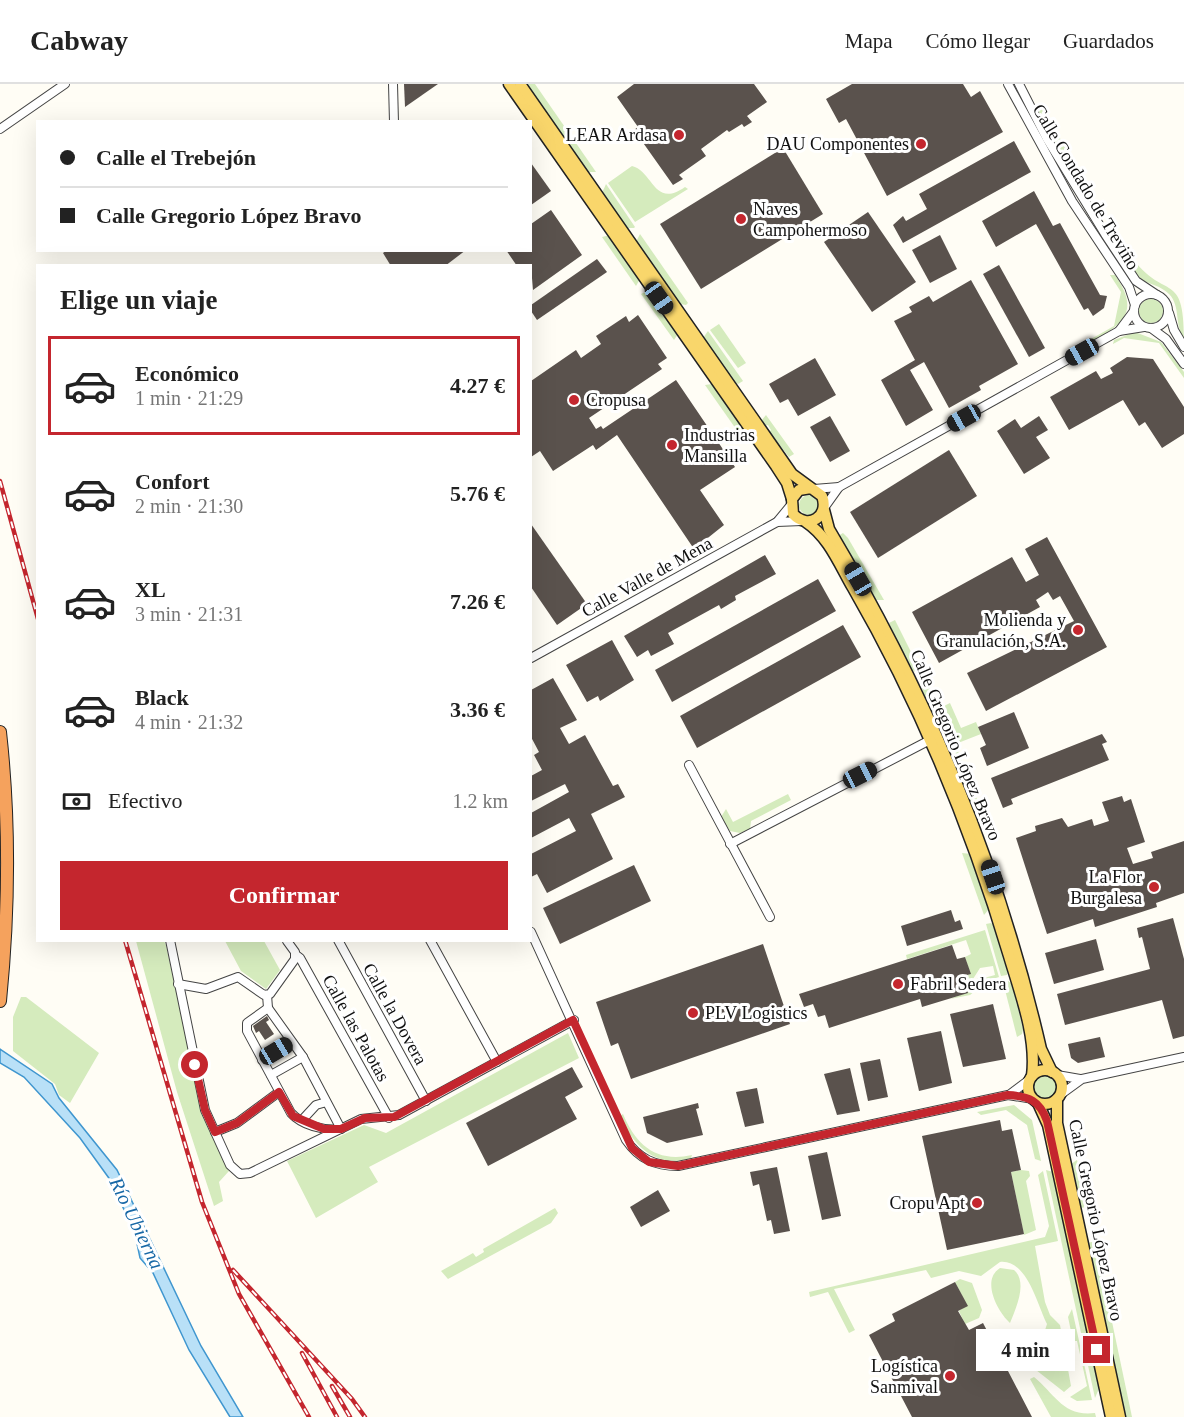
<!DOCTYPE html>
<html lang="es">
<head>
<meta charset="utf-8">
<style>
  :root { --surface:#fff; --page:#f6f6f6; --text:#222; --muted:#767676; --line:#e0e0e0; --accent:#c4262e }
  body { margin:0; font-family:"Times New Roman",serif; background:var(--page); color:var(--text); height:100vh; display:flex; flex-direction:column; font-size:22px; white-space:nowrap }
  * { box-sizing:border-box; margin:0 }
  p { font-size:20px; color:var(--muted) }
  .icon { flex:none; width:33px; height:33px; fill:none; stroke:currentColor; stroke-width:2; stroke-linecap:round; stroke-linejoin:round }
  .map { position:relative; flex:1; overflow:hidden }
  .panel { position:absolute; left:36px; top:180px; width:496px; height:678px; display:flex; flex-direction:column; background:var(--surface); border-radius:0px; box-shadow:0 6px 24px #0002 }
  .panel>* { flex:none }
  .guide { position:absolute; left:36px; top:36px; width:496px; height:132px; border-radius:0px; box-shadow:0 6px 24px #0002; display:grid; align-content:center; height:132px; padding:0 24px; background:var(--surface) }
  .end { position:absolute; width:27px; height:27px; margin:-14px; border:8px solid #c4262e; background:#fff; box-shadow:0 0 0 3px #fff }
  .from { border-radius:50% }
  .bubble { position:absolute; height:42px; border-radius:0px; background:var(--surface); box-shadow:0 6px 24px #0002; font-size:20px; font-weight:800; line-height:42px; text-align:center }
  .car { position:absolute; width:18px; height:36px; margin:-18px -9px; border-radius:8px; box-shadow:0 0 4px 2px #0007; background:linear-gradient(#222 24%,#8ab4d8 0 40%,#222 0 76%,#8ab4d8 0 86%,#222 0) }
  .guide b { display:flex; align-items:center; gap:21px; height:57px; font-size:22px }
  .guide b+b { border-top:2px solid var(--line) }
  .guide i { width:15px; height:15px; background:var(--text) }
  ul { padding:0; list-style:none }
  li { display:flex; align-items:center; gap:18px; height:99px; margin:0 12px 9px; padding:0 12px; border:3px solid transparent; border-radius:0px }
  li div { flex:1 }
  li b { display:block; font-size:22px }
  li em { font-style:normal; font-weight:800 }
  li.on { border-color:var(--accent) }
  li>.icon { width:54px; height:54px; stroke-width:1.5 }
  h2 { padding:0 24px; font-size:27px; line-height:72px }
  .pay { display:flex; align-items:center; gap:15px; height:66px; padding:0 24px; font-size:22px }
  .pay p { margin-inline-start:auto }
  .button { display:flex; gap:12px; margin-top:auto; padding:12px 24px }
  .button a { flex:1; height:69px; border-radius:0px; background:var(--accent); color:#fff; font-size:24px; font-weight:800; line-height:69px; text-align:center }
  header { display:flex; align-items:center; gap:36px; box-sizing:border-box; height:84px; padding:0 30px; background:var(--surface); border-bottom:2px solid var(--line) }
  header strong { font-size:28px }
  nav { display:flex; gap:33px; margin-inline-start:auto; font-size:21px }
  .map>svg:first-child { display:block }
  .green { fill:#d5ebbd }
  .water { fill:#b9e0f7; stroke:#3f96cf; stroke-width:1.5 }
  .building { fill:#5a524d }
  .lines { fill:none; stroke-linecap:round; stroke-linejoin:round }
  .minor-casing { stroke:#444; stroke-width:10 }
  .major-casing { stroke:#222; stroke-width:13 }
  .highway-casing { stroke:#222; stroke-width:14 }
  .minor { stroke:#fff; stroke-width:8 }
  .major { stroke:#f9d66b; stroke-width:10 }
  .highway { stroke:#f5a25d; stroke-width:12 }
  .rail-casing { stroke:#c4262e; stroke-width:4.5 }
  .rail { stroke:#fff; stroke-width:2; stroke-dasharray:7; stroke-linecap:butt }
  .route { stroke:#c4262e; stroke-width:8 }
  .poi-dot { fill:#c4262e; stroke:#fff; stroke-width:2 }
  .labels { text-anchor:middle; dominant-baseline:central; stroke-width:6; stroke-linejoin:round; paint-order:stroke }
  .poi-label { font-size:18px; fill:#111; stroke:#fff; text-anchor:end }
  .street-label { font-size:18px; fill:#111; stroke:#fff }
  .water-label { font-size:20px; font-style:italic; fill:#1768a6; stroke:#fff }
</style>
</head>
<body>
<header>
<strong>Cabway</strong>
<nav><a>Mapa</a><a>Cómo llegar</a><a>Guardados</a></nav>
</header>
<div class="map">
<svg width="1184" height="1333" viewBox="0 0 1184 1333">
  <rect width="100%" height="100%" fill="#fffdf5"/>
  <!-- green -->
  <g class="green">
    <polygon points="526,0 535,0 596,88 587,88"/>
    <polygon points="1042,22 1076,83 1072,85 1069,84 1039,28"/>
    <path d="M632 82C653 87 654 125 685 103L688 105 635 138 608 99Z"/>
    <polygon points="606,100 635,143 634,144 626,144 602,109"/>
    <polygon points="640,150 688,219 686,221 680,220 636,158"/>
    <polygon points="610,151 640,195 636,202 602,153"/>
    <path d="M1134 176C1165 217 1184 186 1184 255 1174 241 1181 222 1169 210 1156 197 1141 203 1132 182Z"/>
    <path d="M1110 191H1115C1142 230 1121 241 1088 260L1084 259 1114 242 1121 208Z"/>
    <polygon points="645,208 651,210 678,250 674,256 641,210"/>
    <circle cx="1151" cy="227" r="12"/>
    <polygon points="719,240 746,279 738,284 710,246"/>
    <polygon points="708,247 743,297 738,300 734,298 703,254"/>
    <polygon points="1135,248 1161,258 1184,288 1184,294 1159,259 1124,254 1113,260 1114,256"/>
    <polygon points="712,300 747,349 743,355 705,301"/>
    <polygon points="766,331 794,370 789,373 769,348 771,346 768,341 765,342 761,337"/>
    <circle cx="809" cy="421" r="10"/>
    <polygon points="843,449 848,454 884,516 876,516 838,452"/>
    <polygon points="895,536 922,590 921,591 912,586 890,542 889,539"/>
    <polygon points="927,598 955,661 947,660 923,608 922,603"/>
    <polygon points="950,619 961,644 976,638 981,650 958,659 942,623"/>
    <polygon points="958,667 984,733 976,733 953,675 953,670"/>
    <polygon points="788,710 791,716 751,737 750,745 740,749 730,747 721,733 726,725 733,738"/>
    <polygon points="962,769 971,770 989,825 984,831"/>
    <polygon points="991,839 995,842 1008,888 1007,891 1001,892 986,840"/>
    <polygon points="985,846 999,893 980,899 977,895 980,891 984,894 995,891 993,882 980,884 973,895 976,906 970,911 950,915 968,908 963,892 970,889 965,873 971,870 966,856 907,875 906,871"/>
    <polygon points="136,857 164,857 166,861 202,1029 229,1087 219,1098 223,1117 214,1122 177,1008"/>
    <polygon points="225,857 264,857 280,886 266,905 241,887"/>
    <polygon points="1008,897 1012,900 1023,945 1022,950 1017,953 1003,898"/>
    <polygon points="21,913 26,913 99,969 70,1019 59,1011 55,1000 13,967 13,933"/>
    <polygon points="568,949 579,974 369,1083 378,1098 316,1134 287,1077 364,1041 386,1049"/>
    <circle cx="1045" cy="1003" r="11"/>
    <polygon points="1014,1021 1032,1036 1041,1077 1035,1075 1027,1041 1006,1026 981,1031 977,1028"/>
    <path d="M623 1030C636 1061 656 1079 692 1071L691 1074C656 1085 633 1062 620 1032Z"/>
    <polygon points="1077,1076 1087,1123 1080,1124 1071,1080"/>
    <polygon points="1021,1086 1029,1087 1030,1092 1026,1097 1036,1146 1024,1151 1011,1088"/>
    <polygon points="1046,1086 1053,1088 1100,1302 1095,1314"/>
    <path d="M1043 1087 1058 1157 1035 1162 1045 1218 1050 1231 1060 1241 1071 1302 1064 1308 1036 1286 1034 1280 1047 1240C1037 1220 1027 1175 1000 1178L981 1192 959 1187 931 1194 926 1186 834 1205 855 1246 849 1249 828 1208 810 1213 809 1208 1045 1153 1049 1142 1038 1091Z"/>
    <polygon points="555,1124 558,1129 551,1139 448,1195 441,1187 473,1169 476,1173 484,1168 483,1165"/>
    <polygon points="1095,1157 1132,1333 1125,1333 1088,1159"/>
    <path d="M1000 1184 1014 1186C1028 1198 1016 1224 1010 1239 997 1227 981 1196 1000 1184Z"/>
    <polygon points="960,1195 972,1199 982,1226 979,1234 965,1240 959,1227 967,1221 955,1198"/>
    <polygon points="1072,1225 1092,1316 1077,1317 1070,1313 1087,1302 1077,1257 1073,1257 1068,1233"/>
    <path d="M1034 1293C1055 1310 1063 1333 1095 1329L1096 1333H1051L1030 1295Z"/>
  </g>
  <!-- water -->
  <polygon class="water" points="0,965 52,1000 59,1014 117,1086 201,1262 243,1333 230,1333 189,1266 153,1189 140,1174 135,1150 111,1097 80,1054 24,993 0,979"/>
  <!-- building -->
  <g class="building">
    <polygon points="404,0 438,0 405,23"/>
    <polygon points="634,0 754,0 767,18 747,32 752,38 744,43 742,40 729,48 727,46 701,65 706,72 679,91 683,95 673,101 634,46 638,43 617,13"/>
    <polygon points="852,0 963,0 971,13 980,7 1003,48 887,112 846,35 839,39 826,15"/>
    <polygon points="1014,57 1031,88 903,159 893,141 903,132 906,137 927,125 919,110"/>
    <polygon points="783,64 823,130 701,205 660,140"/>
    <polygon points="531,79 551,107 531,121"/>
    <polygon points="1034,107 1053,142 1060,139 1100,211 1107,212 1104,224 1093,232 1088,224 1084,226 1036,140 996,163 982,137"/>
    <polygon points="551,126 582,171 533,206 531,182 517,182 506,166 531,166 531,140"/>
    <polygon points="868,128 916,198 872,228 824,158"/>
    <polygon points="940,151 957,185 930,199 912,166"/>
    <polygon points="387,166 466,166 445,182 391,182 383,169"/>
    <polygon points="597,175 607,188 537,236 531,227 531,221"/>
    <polygon points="999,181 1045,264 1029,273 983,190"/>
    <polygon points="971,196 1018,280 979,302 981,306 949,324 924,278 910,286 933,326 906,342 881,296 915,276 894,237 912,228 909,223 929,212 933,218"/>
    <polygon points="638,231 667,274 658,280 662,285 589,334 596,345 601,342 603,345 676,296 735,383 700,406 724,441 694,465 617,351 596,366 593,361 553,387 540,367 531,373 531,297 576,266 581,274 601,260 596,252 626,232 629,238"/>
    <polygon points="1127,273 1153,275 1184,323 1184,350 1162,364 1145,338 1139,342 1123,316 1069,346 1050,313 1096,287 1101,295 1113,289 1110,284"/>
    <polygon points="815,274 836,311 798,332 788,315 780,319 769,300"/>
    <polygon points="830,332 850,367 830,378 810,343"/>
    <polygon points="1039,332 1048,346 1036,353 1050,374 1024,390 997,347 1015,335 1021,344"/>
    <polygon points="949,366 977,412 878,474 850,428"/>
    <polygon points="531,440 587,520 557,541 531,503"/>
    <polygon points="1047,453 1107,563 986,627 967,589 1074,537 1060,512 1053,516 1048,508 1036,516 1040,523 939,579 912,528 1012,473 1026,498 1039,491 1025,465"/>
    <polygon points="765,471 776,490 735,512 736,516 721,525 719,521 668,549 674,560 651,572 648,566 637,573 624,552"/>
    <polygon points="818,495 836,527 672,618 655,586"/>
    <polygon points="843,541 861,573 697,664 680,632"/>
    <polygon points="612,556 634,596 600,617 598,612 587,618 566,581"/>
    <polygon points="553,594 577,636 560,644 569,660 585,651 613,702 618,700 625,713 591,730 613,775 547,809 537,790 531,793 531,770 576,747 569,734 531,754 531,729 569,708 565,700 531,717 531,692 542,686 534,671 539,668 531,653 531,606"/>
    <polygon points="1014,628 1029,664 987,682 980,664 986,661 978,643"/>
    <polygon points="1102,650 1107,658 1102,660 1109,676 1011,715 1013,720 1003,724 991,694"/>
    <polygon points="1122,712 1124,718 1131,715 1145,758 1127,764 1133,780 1153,774 1151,768 1184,757 1184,809 1156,819 1157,823 1095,843 1093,835 1047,850 1016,754 1036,747 1035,742 1062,734 1068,743 1092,735 1094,742 1109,737 1102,718"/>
    <polygon points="634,781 651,817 560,860 543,824"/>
    <polygon points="951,826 955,838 960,836 963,845 907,862 901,842"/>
    <polygon points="1173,834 1184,875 1184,952 1173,955 1162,916 1065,941 1057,910 1150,885 1142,853 1139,854 1137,844"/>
    <polygon points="1096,855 1104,886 1054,900 1045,869"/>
    <polygon points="763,860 790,940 631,995 618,959 611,962 596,918"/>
    <polygon points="952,861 957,875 965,873 971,890 963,892 968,909 922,923 920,915 829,944 825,931 818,933 813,920 804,923 799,910"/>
    <polygon points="993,920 1006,975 963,983 950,930"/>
    <polygon points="267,932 269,936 266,938 274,950 265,956 259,947 256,949 253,942"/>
    <polygon points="941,947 952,999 919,1007 907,954"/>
    <polygon points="1100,953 1105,973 1078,979 1071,974 1068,960"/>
    <polygon points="880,975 888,1013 868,1017 860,979"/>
    <polygon points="572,983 583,1003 565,1013 577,1035 488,1082 466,1039"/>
    <polygon points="850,984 860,1027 837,1031 824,990"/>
    <polygon points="757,1004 764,1039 745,1043 736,1008"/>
    <polygon points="698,1019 699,1024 696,1025 703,1051 667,1059 647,1049 643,1033"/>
    <polygon points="1000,1036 1002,1047 1012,1045 1021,1086 1011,1088 1024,1150 947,1166 922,1052"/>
    <polygon points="827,1068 841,1132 822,1136 808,1072"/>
    <polygon points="777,1083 790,1147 774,1150 771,1136 767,1137 759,1100 753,1102 750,1088"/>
    <polygon points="658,1106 670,1127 641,1143 630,1123"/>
    <polygon points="955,1198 968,1222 958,1227 969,1246 983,1239 1032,1333 912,1333 869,1251 895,1237 892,1230"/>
  </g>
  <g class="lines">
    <!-- minor casing -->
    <g class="minor-casing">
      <g id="minor">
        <polyline points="393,0 394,38"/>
        <polyline points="1008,0 1072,117 1129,203 1135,221"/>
        <polyline points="1019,0 1047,55 1105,150 1136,197 1157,211"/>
        <polyline points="0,45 65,0"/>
        <circle cx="1151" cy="227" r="17"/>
        <polyline points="1169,229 1174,246 1184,263"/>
        <polyline points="1151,244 1166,255 1184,280"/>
        <polyline points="1119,247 1134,227"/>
        <polyline points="814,405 839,403"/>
        <polyline points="824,424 839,403 1119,247 1144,243"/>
        <polyline points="777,438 791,421"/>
        <polyline points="531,574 777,438 802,437"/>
        <polyline points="689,681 770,833"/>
        <polyline points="730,760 930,656"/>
        <path d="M531 848 626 1056C639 1075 655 1082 678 1082L1008 1011 1033 1015"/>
        <polyline points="170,856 205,1026 230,1081 240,1090 250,1089 361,1035 399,1031 574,936"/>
        <polyline points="338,856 426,1017"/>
        <polyline points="430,856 497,978"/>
        <polyline points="296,871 300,874 389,1034"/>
        <polyline points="178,900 206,905 238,893 264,911 270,910 295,875 295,868 287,857"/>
        <polyline points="267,911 268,924 303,973 341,1045"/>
        <path d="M268 924 247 939V947L291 1029C302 1041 323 1047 340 1045"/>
        <polyline points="262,976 291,958"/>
        <polyline points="271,991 303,973"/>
        <polyline points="1057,991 1080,995"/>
        <polyline points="1009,1011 1029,996"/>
        <polyline points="1060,1011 1082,995 1184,973"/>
        <polyline points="304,1034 316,1021 323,1019"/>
        <polyline points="215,1048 237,1039 279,1008"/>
      </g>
    </g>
    <!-- major casing -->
    <g class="major-casing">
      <g id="major">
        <polyline points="509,0 776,382 787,399 792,415"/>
        <path d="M520 0 792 390 822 412C830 433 808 446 793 430L792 415 799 406 811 404"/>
        <path d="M824 426 829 445C927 610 998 778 1041 965L1052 988"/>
        <path d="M806 438C829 453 840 482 853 504 920 620 971 744 1009 872 1020 909 1037 953 1032 992"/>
        <circle cx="1045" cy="1003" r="17"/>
        <polyline points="1057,1015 1057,1039 1120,1333"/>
        <polyline points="1038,1019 1048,1041 1111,1333"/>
      </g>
    </g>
    <!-- highway casing -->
    <g class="highway-casing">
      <path id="highway" d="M0 648C10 738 9 827 0 917"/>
    </g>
    <!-- minor -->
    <use href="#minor" class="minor"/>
    <!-- major -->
    <use href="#major" class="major"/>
    <!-- highway -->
    <use href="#highway" class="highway"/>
    <!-- rail casing -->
    <g class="rail-casing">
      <g id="rail">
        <polyline points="0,397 38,535"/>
        <polyline points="125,856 202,1118 239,1210 309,1333"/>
        <polyline points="233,1186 352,1315 365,1333"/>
        <polyline points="302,1269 337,1333"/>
        <polyline points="332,1302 350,1333"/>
      </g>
    </g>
    <!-- rail -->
    <use href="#rail" class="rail"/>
  </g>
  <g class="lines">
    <!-- route -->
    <path class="route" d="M195 981 205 1026 215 1048 237 1039 279 1008 293 1032 324 1045H341L365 1034 394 1033 573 936 632 1064 649 1078 678 1082 1008 1011C1029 1012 1040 1017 1047 1037L1097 1266"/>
  </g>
  <!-- markers -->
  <g class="poi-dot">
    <circle cx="679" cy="51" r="6"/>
    <circle cx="921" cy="60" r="6"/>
    <circle cx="741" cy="135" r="6"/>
    <circle cx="574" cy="316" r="6"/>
    <circle cx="672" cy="361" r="6"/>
    <circle cx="1078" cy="546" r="6"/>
    <circle cx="1154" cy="803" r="6"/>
    <circle cx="898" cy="900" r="6"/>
    <circle cx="693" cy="929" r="6"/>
    <circle cx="977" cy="1119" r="6"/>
    <circle cx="950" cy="1292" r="6"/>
  </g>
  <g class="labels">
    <!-- poi labels -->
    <g class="poi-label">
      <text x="667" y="51">LEAR Ardasa</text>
      <text x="909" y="60">DAU Componentes</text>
      <text x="753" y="125" text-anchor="start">Naves<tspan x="753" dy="21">Campohermoso</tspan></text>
      <text x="586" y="316" text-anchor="start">Cropusa</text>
      <text x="684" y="351" text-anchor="start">Industrias<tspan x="684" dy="21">Mansilla</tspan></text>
      <text x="1066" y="536">Molienda y<tspan x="1066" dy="21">Granulación, S.A.</tspan></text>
      <text x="1142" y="793">La Flor<tspan x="1142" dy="21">Burgalesa</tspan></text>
      <text x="910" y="900" text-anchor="start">Fabril Sedera</text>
      <text x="705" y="929" text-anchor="start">PLV Logistics</text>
      <text x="965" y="1119">Cropu Apt</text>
      <text x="938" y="1282">Logística<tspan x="938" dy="21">Sanmival</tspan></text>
    </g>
    <!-- street labels -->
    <g class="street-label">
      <text transform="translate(1086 103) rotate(59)">Calle Condado de Treviño</text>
      <text transform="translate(647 493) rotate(-29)">Calle Valle de Mena</text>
      <text transform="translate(956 661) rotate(67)">Calle Gregorio López Bravo</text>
      <text transform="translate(395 930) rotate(61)">Calle la Dovera</text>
      <text transform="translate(356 944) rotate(61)">Calle las Palotas</text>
      <text transform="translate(1096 1136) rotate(78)">Calle Gregorio López Bravo</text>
    </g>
    <!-- water labels -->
    <g class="water-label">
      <text transform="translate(137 1139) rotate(64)">Río Ubierna</text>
    </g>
  </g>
</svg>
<i class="end from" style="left:195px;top:981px"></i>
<i class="end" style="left:1097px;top:1266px"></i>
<div class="bubble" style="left:976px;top:1245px;width:99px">4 min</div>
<i class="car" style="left:659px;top:214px;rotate:145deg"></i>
<i class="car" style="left:1082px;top:268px;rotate:241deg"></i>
<i class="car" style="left:964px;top:334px;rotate:241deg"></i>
<i class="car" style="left:858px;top:495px;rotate:330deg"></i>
<i class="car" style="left:860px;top:691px;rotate:63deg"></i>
<i class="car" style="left:993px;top:793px;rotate:341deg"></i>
<i class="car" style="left:276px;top:967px;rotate:59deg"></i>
<div class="guide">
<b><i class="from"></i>Calle el Trebejón</b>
<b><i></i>Calle Gregorio López Bravo</b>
</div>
<section class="panel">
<h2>Elige un viaje</h2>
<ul>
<li class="on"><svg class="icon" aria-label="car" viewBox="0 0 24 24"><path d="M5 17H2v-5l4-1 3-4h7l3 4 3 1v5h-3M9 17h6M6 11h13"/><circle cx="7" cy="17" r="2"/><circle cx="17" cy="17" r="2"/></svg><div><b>Económico</b><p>1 min · 21:29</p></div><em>4.27 €</em></li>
<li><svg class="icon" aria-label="car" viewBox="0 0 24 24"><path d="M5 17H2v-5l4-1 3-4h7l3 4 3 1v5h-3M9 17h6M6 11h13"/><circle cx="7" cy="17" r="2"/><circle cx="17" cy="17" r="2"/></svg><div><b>Confort</b><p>2 min · 21:30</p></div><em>5.76 €</em></li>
<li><svg class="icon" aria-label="car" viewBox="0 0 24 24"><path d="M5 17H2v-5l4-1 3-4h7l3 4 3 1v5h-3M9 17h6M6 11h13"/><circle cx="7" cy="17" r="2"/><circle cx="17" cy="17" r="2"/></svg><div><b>XL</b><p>3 min · 21:31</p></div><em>7.26 €</em></li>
<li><svg class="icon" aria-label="car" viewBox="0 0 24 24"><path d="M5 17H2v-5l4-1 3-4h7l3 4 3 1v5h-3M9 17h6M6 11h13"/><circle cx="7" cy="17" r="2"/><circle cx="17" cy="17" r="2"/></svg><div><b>Black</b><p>4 min · 21:32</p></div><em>3.36 €</em></li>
</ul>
<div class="pay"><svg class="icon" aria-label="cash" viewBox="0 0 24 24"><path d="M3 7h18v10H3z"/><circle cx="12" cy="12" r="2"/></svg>Efectivo<p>1.2 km</p></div>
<div class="button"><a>Confirmar</a></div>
</section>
</div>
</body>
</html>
